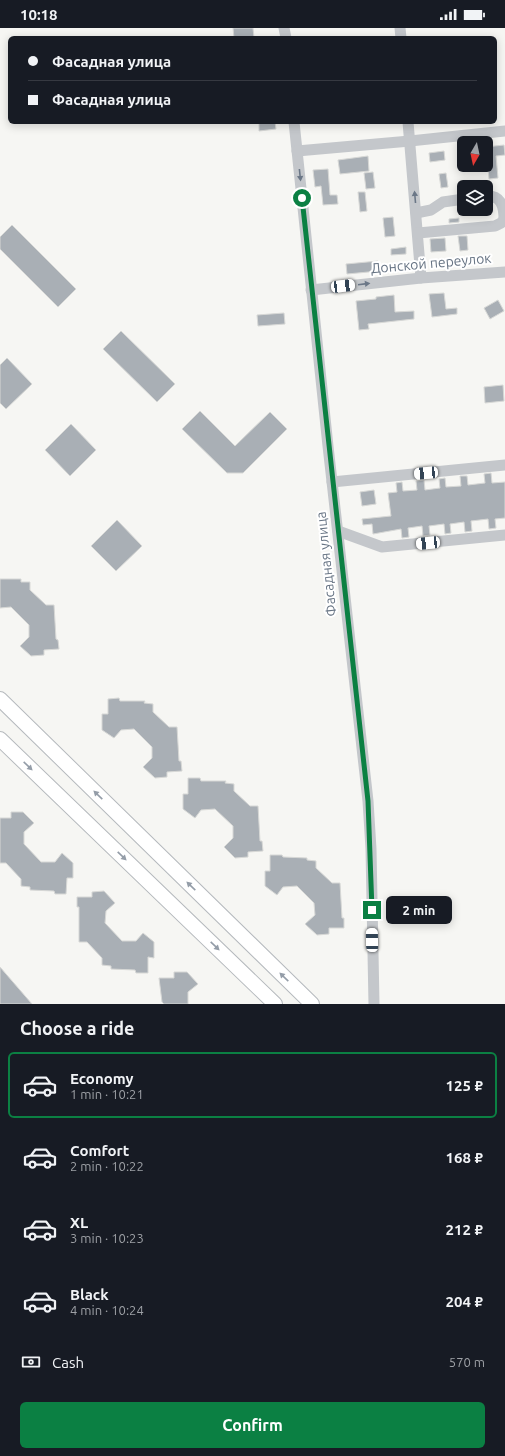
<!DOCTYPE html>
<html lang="en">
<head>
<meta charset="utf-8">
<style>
  :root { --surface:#171b24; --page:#20242c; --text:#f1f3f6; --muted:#9ea1a6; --line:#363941; --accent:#0b8043 }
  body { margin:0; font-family:Ubuntu,sans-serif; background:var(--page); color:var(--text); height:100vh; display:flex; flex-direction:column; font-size:15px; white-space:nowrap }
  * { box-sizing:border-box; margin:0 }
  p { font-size:13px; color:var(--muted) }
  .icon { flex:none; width:22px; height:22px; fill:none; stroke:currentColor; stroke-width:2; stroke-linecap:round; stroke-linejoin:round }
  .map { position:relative; height:976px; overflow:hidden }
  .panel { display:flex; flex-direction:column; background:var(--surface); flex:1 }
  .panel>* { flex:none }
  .guide { position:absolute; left:8px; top:8px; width:489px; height:88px; border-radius:6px; box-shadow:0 2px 10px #0003; display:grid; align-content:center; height:88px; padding:0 20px; background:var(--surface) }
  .needle { width:26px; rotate:189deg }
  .tools { position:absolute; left:457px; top:108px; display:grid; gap:8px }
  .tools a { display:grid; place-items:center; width:36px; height:36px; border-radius:6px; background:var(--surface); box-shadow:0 2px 10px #0003; font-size:20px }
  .end { position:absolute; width:18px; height:18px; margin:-9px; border:5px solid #0b8043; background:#fff; box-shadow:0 0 0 2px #fff }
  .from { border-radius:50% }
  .bubble { position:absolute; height:28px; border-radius:6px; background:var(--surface); box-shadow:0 2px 10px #0003; font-size:13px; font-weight:600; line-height:28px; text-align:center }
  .car { position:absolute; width:12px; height:24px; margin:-12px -6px; border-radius:5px; box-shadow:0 0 3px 1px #0007; background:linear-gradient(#fff 24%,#345 0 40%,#fff 0 76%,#345 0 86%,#fff 0) }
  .guide b { display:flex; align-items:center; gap:14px; height:38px; font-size:15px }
  .guide b+b { border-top:1px solid var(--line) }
  .guide i { width:10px; height:10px; background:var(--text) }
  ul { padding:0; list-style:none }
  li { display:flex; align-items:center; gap:12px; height:66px; margin:0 8px 6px; padding:0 12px; border:2px solid transparent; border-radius:6px }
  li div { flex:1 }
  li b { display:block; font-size:15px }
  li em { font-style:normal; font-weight:600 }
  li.current { border-color:var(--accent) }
  li>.icon { width:36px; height:36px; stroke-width:1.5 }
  h2 { padding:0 20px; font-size:18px; line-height:48px }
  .pay { display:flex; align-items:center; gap:10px; height:44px; padding:0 20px; font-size:15px }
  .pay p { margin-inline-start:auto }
  .primary-button { display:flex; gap:8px; margin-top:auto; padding:8px 20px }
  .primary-button a { flex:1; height:46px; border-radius:6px; background:var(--accent); color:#fff; font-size:16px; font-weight:600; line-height:46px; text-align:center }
  .status { display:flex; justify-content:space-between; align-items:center; height:28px; padding:0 20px; background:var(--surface); direction:ltr }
  .status svg { height:11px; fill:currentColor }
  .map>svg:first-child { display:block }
  .building { fill:#a9afb5; stroke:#d7d8d6 }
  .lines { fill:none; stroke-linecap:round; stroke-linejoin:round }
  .major-casing { stroke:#b5b9bd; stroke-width:16 }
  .minor { stroke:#c4c7cb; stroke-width:11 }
  .major { stroke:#fff; stroke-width:14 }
  .oneway { fill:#6b7787 }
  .oneway2 { fill:#949da8 }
  .route { stroke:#0b8043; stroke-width:5 }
  .labels { text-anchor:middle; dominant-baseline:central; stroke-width:4; stroke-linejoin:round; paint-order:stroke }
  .street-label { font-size:14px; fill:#667383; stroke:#fff }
</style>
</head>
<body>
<div class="status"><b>10:18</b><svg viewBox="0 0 49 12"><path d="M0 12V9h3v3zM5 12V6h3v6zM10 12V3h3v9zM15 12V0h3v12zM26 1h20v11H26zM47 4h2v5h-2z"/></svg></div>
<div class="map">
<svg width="505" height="976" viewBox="0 0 505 976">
  <rect width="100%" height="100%" fill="#f6f6f3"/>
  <!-- building -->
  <g class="building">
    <polygon points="233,0 253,0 254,10 234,10"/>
    <polygon points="259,94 275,94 276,101 259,103"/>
    <polygon points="504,117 505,127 496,128 498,150 489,151 486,119"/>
    <polygon points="444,123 445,132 430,134 429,125"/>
    <polygon points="368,128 369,143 340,146 338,132"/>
    <polygon points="328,141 330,167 337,167 338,176 323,177 321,158 315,159 313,142"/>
    <polygon points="373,144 375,160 366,161 364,145"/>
    <polygon points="446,145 448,159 441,160 439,146"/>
    <polygon points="358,164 365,164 367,183 360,184"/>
    <polygon points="393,189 395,208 385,209 383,190"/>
    <polygon points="459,190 459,194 449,195 449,191"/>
    <polygon points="12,197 76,261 58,279 0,221 0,209"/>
    <polygon points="458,208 467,208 468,222 460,223"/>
    <polygon points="445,210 446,223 431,224 430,211"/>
    <polygon points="406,219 406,226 391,227 391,221"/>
    <polygon points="378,233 379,243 347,246 346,236"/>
    <polygon points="444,265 446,281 457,280 457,286 432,289 429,266"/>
    <polygon points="394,267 395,284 414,283 414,291 368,296 369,301 359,302 356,273 376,271 376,269"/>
    <polygon points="498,272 504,283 490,291 484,280"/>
    <polygon points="284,285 285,296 258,298 257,287"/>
    <polygon points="121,303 175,356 157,374 103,321"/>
    <polygon points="7,330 32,356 6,381 0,375 0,337"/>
    <polygon points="503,357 504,373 485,375 484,359"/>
    <polygon points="200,383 235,418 270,384 287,401 243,445 227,445 182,401"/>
    <polygon points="71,396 96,422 70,448 45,422"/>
    <polygon points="491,445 492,455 505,454 505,490 495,491 496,500 489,501 488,491 471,493 472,503 465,504 464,494 450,496 451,505 445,506 444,496 429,498 430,507 423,508 422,498 408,500 409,509 402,510 401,501 373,506 372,496 363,497 362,491 391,488 388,465 397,464 396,455 402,454 403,463 417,462 416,453 424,452 425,462 440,460 439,451 445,450 446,459 461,458 460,448 467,448 468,457 485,455 484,446"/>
    <polygon points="374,462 376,476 362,478 360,464"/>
    <polygon points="117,492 142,518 116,543 91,518"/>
    <polygon points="0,551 21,551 21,554 30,554 30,562 46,577 54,577 56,611 58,612 59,621 44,622 44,627 31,628 20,618 29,609 29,597 11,579 0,580"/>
    <polygon points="119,670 120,673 145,673 144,675 153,676 153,684 169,699 177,699 179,733 181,733 182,743 167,744 167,749 155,750 143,739 152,730 152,719 134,701 121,702 114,710 102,702 102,686 108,686 108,671"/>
    <polygon points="188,750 200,750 201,753 226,753 225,755 234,756 234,763 250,778 258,778 260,813 262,813 263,823 248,824 248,829 235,830 224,819 233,810 233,798 215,781 201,782 195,790 183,781 183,766 188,766"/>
    <polygon points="11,784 23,784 34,795 24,804 24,816 41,834 55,834 62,825 73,835 73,850 67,850 66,866 55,866 54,863 30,862 30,859 21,858 21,851 6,835 0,835 0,790 11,790"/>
    <polygon points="270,827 282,827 283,829 307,830 307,832 316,833 316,840 332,855 340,855 342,890 344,890 344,900 329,900 329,906 317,907 305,896 315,887 314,875 297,858 283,859 277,867 265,858 265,843 270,843"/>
    <polygon points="104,863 115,875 106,883 105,895 122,913 136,913 143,905 154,914 154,930 148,929 148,945 136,945 135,942 111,941 111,938 102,937 102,930 87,914 79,914 79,879 77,879 77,869 92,869 92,864"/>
    <polygon points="0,939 32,976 0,976"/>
    <polygon points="174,944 187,944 198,956 188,964 188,976 164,976 162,974 159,950 174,950"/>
  </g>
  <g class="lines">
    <!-- major casing -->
    <g class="major-casing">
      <g id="major">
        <polyline points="0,671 312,976"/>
        <polyline points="0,711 275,976"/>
      </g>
    </g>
    <!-- minor -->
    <g class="minor">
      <polyline points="284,0 286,10"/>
      <polyline points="400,0 401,10"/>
      <polyline points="294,94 328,418 368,773 371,821 374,976"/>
      <polyline points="408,94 421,250"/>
      <polyline points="297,123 410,113 505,103"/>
      <polyline points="416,185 431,182 443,174 464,171"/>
      <path d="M418 205 495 198 501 195 504 191C504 178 501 167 486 168"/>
      <polyline points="311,262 421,250 505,244"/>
      <polyline points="332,454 505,437"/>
      <polyline points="338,503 382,519 505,507"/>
    </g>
    <!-- major -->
    <use href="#major" class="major"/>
  </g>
  <!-- one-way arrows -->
  <defs><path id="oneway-solid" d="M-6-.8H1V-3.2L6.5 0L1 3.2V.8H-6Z"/></defs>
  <g class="oneway">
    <use href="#oneway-solid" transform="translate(300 147) rotate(84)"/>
    <use href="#oneway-solid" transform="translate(415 169) rotate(-95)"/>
    <use href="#oneway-solid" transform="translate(364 256) rotate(-7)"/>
  </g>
  <g class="oneway2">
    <use href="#oneway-solid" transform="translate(28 738) rotate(44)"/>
    <use href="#oneway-solid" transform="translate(98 767) rotate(-136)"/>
    <use href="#oneway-solid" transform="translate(122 828) rotate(44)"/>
    <use href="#oneway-solid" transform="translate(191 858) rotate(-136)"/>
    <use href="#oneway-solid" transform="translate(215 918) rotate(44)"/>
    <use href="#oneway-solid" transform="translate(284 949) rotate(-136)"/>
  </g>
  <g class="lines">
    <!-- route -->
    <polyline class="route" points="302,170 368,773 372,882"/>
  </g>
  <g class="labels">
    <!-- street labels -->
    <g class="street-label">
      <text transform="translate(431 235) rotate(-5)">Донской переулок</text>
      <text transform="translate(326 536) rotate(-96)">Фасадная улица</text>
    </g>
  </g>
</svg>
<div class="tools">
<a><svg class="needle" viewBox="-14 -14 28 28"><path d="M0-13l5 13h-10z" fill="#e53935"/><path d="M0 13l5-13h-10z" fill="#9ea1a6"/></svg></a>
<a><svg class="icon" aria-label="layers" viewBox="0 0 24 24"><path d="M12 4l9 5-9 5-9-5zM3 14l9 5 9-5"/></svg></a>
</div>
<i class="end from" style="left:302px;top:170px"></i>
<i class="end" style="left:372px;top:882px"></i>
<div class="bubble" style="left:386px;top:868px;width:66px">2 min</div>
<i class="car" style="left:343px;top:258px;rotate:83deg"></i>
<i class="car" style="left:426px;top:445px;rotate:265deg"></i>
<i class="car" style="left:428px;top:515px;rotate:264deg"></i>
<i class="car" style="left:372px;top:912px;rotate:359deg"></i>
<div class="guide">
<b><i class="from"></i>Фасадная улица</b>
<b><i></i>Фасадная улица</b>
</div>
</div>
<section class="panel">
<h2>Choose a ride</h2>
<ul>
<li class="current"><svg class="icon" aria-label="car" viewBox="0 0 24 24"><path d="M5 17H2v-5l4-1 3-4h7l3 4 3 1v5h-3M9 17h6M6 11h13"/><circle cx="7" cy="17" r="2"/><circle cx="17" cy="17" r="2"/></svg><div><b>Economy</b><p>1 min · 10:21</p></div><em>125 ₽</em></li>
<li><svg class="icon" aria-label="car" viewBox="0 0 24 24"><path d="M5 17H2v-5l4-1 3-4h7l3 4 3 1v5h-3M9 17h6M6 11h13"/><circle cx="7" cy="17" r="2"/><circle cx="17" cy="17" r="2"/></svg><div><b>Comfort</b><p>2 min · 10:22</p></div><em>168 ₽</em></li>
<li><svg class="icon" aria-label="car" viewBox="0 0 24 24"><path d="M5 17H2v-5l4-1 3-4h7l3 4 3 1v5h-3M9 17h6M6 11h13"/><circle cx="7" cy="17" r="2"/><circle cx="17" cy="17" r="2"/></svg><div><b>XL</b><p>3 min · 10:23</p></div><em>212 ₽</em></li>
<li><svg class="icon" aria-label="car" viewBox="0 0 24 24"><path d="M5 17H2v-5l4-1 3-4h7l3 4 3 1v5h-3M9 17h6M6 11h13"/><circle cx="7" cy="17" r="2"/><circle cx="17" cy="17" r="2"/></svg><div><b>Black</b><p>4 min · 10:24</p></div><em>204 ₽</em></li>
</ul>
<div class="pay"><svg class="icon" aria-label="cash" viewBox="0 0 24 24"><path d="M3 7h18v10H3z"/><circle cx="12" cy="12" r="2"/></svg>Cash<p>570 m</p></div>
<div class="primary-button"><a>Confirm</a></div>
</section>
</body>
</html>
